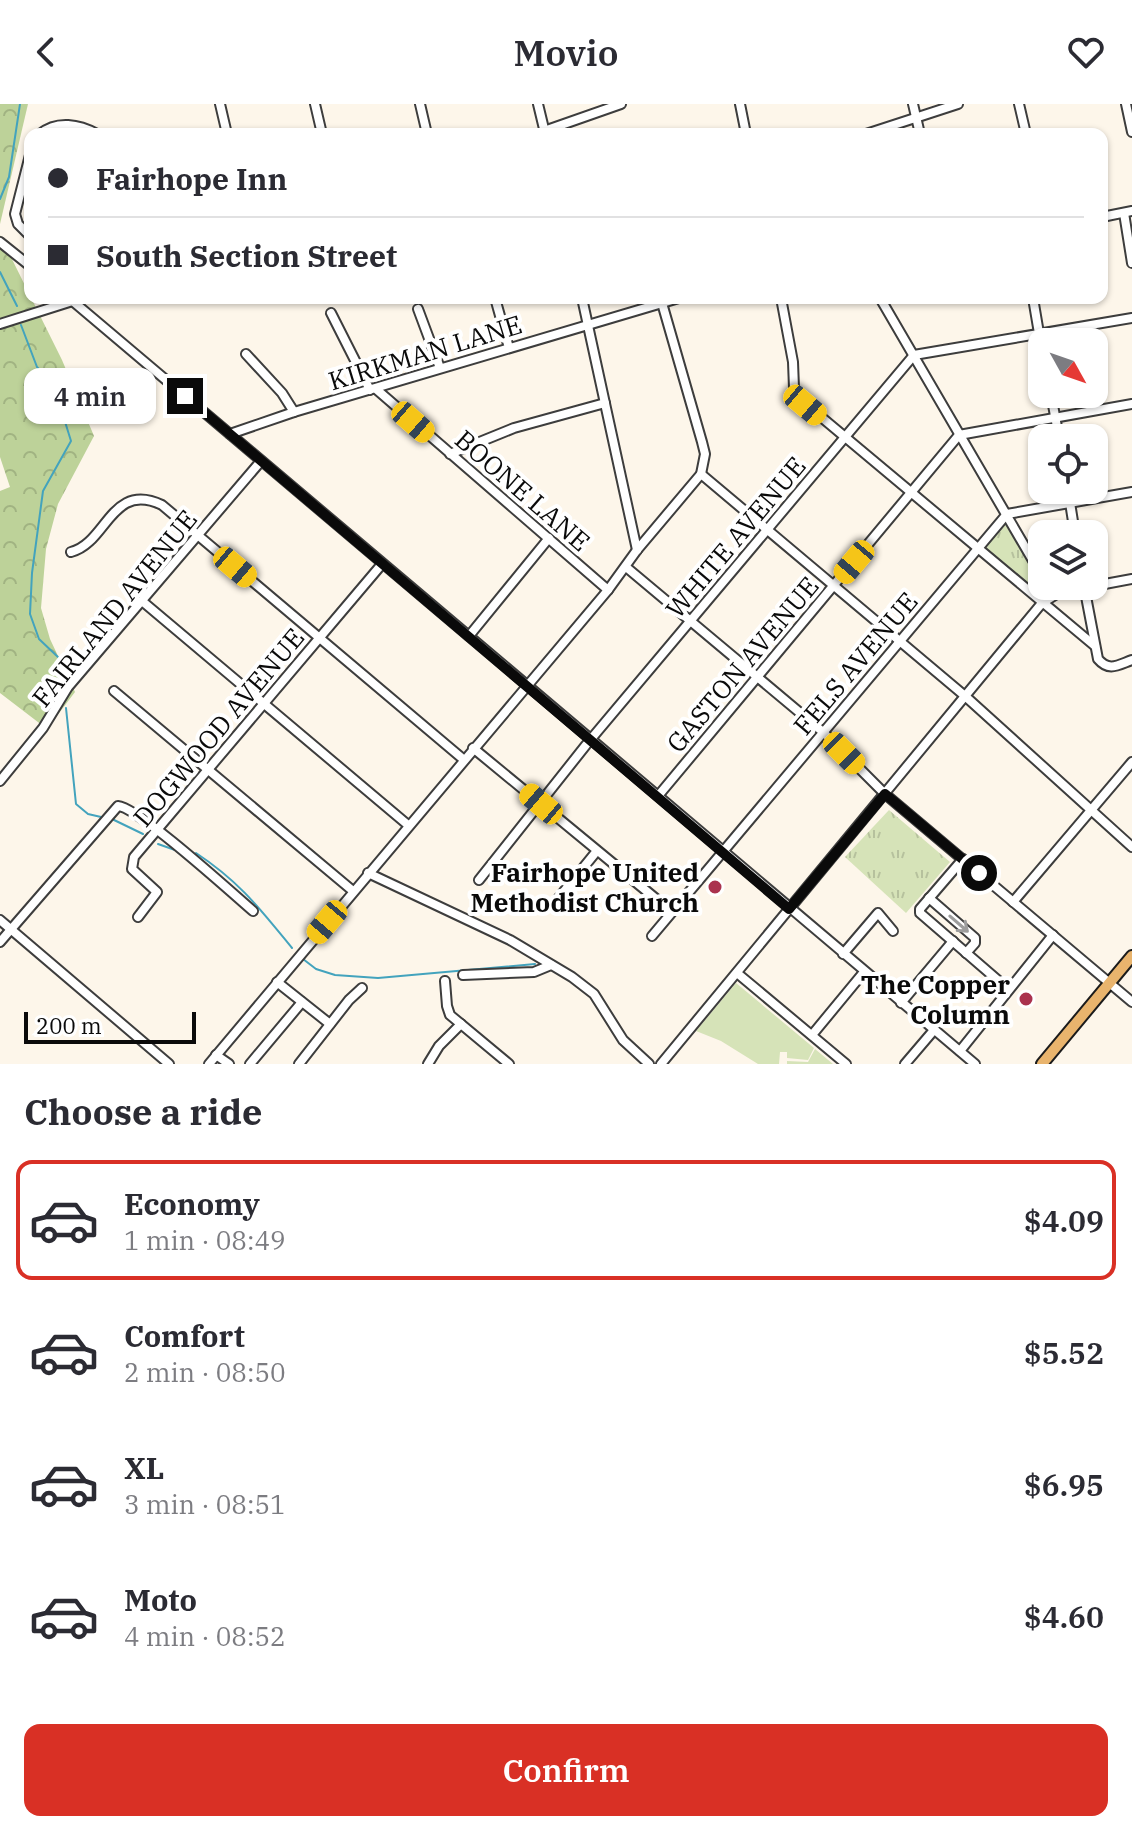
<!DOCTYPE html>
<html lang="en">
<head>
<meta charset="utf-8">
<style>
  :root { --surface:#fff; --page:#f7f7f7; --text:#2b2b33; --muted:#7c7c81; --line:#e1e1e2; --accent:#d93025 }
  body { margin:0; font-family:"IBM Plex Serif",serif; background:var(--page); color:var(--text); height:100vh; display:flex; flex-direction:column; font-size:30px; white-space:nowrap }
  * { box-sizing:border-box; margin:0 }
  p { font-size:26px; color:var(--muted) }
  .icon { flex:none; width:44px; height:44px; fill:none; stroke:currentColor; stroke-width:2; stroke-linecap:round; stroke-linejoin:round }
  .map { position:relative; height:960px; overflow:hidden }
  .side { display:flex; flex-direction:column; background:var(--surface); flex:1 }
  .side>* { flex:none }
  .guide { position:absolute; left:24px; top:24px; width:1084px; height:176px; border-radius:16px; box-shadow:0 2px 6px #0004; display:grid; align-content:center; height:176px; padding:0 24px; background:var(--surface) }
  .needle { width:52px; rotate:130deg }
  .controls { position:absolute; left:1028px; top:224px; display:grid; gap:16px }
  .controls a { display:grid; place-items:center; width:80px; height:80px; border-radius:16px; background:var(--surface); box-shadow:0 2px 6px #0004; font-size:40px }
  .scale { position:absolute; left:24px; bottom:20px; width:172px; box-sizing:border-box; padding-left:8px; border:4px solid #0a0a0a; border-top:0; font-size:22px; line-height:28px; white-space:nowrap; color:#0a0a0a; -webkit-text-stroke:6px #fff; paint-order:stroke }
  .end { position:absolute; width:36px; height:36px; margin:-18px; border:10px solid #0a0a0a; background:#fff; box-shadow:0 0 0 4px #fff }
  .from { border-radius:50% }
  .bubble { position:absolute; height:56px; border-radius:16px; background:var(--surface); box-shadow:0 2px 6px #0004; font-size:26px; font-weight:600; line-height:56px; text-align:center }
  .car { position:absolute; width:24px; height:48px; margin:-24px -12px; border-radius:10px; box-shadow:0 0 6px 2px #0007; background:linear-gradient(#f5c518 24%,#345 0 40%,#f5c518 0 76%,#345 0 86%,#f5c518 0) }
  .guide b { display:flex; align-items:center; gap:28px; height:76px; font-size:30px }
  .guide b+b { border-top:2px solid var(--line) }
  .guide i { width:20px; height:20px; background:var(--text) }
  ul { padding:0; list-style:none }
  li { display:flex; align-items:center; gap:24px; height:120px; margin:0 16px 12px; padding:0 8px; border:4px solid transparent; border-radius:16px }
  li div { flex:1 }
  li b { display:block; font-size:30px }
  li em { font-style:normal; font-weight:600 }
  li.selected { border-color:var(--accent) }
  li>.icon { width:72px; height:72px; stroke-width:1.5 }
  h2 { padding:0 24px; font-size:36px; line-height:96px }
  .cta { display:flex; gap:16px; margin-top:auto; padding:16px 24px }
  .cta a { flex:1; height:92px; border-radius:16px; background:var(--accent); color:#fff; font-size:32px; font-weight:600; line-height:92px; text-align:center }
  header { display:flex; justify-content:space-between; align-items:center; height:104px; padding:0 24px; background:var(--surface); font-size:36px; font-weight:600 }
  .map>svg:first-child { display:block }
  .grass { fill:#d6e3b8 }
  .forest { fill:url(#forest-crowns) }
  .park { fill:url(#park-tufts) }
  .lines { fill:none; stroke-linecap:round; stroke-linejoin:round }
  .stream { stroke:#43a3bd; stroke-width:2 }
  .minor-casing { stroke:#3d3d3d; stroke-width:12 }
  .major-casing { stroke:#1b1b1b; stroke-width:14 }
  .minor { stroke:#fff; stroke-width:8 }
  .major { stroke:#e9b46d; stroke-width:10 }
  .oneway { stroke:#9d9d9d }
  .route { stroke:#0a0a0a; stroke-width:10 }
  .poi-dot { fill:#aa324e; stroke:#fff; stroke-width:3 }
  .labels { text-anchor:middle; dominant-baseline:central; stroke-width:8; stroke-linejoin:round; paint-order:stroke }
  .street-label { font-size:26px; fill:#0a0a0a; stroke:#fff }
  .poi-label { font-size:26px; font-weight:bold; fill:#0a0a0a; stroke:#fff; text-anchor:end }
</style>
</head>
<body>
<header><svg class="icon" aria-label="back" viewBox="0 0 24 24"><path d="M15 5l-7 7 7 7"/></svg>Movio<svg class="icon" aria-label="heart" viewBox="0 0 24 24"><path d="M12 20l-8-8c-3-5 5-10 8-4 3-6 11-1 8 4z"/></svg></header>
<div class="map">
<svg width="1132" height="960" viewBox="0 0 1132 960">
  <defs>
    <pattern id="forest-crowns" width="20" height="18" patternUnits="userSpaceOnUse" patternTransform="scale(2)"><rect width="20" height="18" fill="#bdd299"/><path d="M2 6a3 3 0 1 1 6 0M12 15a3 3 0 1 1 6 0" fill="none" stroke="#a1b382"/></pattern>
    <pattern id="park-tufts" width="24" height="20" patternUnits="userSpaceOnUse" patternTransform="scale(2)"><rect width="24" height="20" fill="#d6e3b8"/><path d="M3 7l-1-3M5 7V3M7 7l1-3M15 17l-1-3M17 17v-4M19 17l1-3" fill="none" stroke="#b6c19d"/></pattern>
  </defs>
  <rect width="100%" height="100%" fill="#fdf6ea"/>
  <!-- grass -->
  <g class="grass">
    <polygon points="736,879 814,944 808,956 787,954 787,948 780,948 779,960 758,960 721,937 696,927"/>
    <polygon points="815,945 833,960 787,960 787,957 808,958"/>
  </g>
  <!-- forest -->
  <g class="forest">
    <polygon points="0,0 28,0 0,120"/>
    <polygon points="0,131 62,256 94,332 58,400 46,445 41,504 50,535 75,588 47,625 0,589 0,387 10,383 0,353"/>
  </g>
  <!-- park -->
  <g class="park">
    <polygon points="1005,420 1042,479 1036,489 983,444"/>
    <polygon points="889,706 950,758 906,809 845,753"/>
  </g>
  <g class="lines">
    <!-- stream -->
    <g class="stream">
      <polyline points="0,95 9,73 20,0"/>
      <polyline points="0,168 17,202"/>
      <polyline points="21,221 37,263 49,276 62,308 71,337 43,387 32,469 30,510 39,535 59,554 63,577"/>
      <polyline points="66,604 76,700 88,710 101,713"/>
      <polyline points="112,715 143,730"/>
      <polyline points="158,740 175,746"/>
      <path d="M196 749C240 778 260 805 292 844"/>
      <polyline points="303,855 316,865 335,871 378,874 535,860"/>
    </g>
    <!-- minor casing -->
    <g class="minor-casing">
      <g id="minor">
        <polyline points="220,0 227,30"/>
        <polyline points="315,0 322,30"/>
        <polyline points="420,0 427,30"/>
        <polyline points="538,0 545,29"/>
        <polyline points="740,0 746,30"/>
        <polyline points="913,0 920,30"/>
        <polyline points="1019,0 1026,30"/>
        <polyline points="1126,0 1132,28"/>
        <polyline points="544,27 621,0"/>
        <path d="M40 30C57 16 79 20 97 30"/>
        <polyline points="866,30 958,0"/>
        <polyline points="30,51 15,110 18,120 30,132"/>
        <polyline points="1124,109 1132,159"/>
        <polyline points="1102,113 1132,107"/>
        <polyline points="0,138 30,162"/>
        <polyline points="69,194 975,960"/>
        <polyline points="495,194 509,244"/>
        <polyline points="582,194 637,446"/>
        <polyline points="781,194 793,258 794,284 802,297 1095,542"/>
        <polyline points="880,194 1042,472"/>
        <polyline points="1033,194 1042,247"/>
        <polyline points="418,205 440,264"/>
        <polyline points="331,209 370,286"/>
        <polyline points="0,220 82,194"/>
        <polyline points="246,250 282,289 294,308"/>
        <polyline points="376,285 608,486"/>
        <polyline points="1051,290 1059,334"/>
        <polyline points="230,330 294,308 679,194"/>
        <polyline points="450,350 514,324 605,299"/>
        <polyline points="701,370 965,592 1132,743"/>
        <polyline points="1068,386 1075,430"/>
        <path d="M71 448C107 439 111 377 162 401L463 655"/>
        <polyline points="626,463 823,628 885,690 1132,898"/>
        <path d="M1084 482 1098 555C1109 568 1118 561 1132 556"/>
        <polyline points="1094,482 1132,475"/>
        <polyline points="142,497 408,721"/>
        <polyline points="469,532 549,434"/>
        <polyline points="114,587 353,787"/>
        <polyline points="473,644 672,808"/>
        <polyline points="0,677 43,624 68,583 261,357"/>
        <polyline points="658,692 959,331 1132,300"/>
        <polyline points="963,755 920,805 920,809 1008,885"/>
        <polyline points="368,769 510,836 572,873 594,890 623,936 649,960"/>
        <polyline points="479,776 586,641 914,251 1132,214"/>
        <polyline points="929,794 975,834 975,839 966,849"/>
        <polyline points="557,796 596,748"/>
        <polyline points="1013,798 1132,658"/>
        <polyline points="138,813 157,788 132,765 134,753 382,460"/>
        <polyline points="0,816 169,960"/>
        <polyline points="652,832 1007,410 1132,388"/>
        <path d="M0 838 118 702C138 703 232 789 253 807"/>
        <polyline points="843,850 878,809 893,827"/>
        <polyline points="737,869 846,960"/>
        <polyline points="463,871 534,868 551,861"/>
        <polyline points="445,877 447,902 450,911 509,960"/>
        <polyline points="277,878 330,920"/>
        <polyline points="901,899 953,837"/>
        <polyline points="812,931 864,868"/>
        <polyline points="960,947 1053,831"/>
        <polyline points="216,951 229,960"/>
        <polyline points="209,960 608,486 637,446 701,370 705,350 702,338 662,199"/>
        <polyline points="250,960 302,898"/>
        <polyline points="299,960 349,896 362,884"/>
        <polyline points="428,960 439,942 461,920"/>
        <polyline points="661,960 1042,499 1060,488 1091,482"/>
        <polyline points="905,960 934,926"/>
      </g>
    </g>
    <!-- major casing -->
    <g class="major-casing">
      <polyline id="major" points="1042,960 1132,852"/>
    </g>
    <!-- minor -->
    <use href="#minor" class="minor"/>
    <!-- major -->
    <use href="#major" class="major"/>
  </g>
  <!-- one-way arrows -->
  <defs><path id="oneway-shaft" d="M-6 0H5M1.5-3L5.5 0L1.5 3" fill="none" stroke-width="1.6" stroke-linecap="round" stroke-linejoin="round" transform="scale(2)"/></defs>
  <use class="oneway" href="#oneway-shaft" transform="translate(959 820) rotate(41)"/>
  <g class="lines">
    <!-- route -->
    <polyline class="route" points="185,292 789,805 885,690 979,769"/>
  </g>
  <!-- markers -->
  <g class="poi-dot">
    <circle cx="715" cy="783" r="8"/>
    <circle cx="1026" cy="895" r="8"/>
  </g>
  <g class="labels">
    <!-- street labels -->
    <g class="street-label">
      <text transform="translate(425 248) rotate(-17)">KIRKMAN LANE</text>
      <text transform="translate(523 386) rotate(41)">BOONE LANE</text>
      <text transform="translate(735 433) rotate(-50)">WHITE AVENUE</text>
      <text transform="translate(114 504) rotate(-51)">FAIRLAND AVENUE</text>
      <text transform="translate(855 559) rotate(-50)">FELS AVENUE</text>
      <text transform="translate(742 560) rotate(-50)">GASTON AVENUE</text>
      <text transform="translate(218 623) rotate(-50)">DOGWOOD AVENUE</text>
    </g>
    <!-- poi labels -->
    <g class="poi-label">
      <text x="699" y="768">Fairhope United<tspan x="699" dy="30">Methodist Church</tspan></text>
      <text x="1010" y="880">The Copper<tspan x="1010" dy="30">Column</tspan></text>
    </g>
  </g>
</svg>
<div class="controls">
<a><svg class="needle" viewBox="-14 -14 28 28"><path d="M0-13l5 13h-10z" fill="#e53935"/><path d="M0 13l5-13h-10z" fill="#7c7c81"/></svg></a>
<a><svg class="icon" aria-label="locate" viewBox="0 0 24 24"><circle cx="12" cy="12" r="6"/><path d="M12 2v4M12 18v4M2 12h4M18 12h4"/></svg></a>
<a><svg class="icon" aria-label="layers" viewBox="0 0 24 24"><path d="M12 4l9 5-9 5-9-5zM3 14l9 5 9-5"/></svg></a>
</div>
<div class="scale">200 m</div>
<i class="end from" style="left:979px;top:769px"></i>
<i class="end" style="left:185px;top:292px"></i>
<div class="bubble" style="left:24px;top:264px;width:132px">4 min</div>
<i class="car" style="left:805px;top:301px;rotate:130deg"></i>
<i class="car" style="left:413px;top:318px;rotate:131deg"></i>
<i class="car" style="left:854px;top:458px;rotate:220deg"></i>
<i class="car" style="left:235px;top:463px;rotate:130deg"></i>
<i class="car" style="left:844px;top:649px;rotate:135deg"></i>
<i class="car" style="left:541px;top:700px;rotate:310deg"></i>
<i class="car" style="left:327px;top:818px;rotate:220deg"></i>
<div class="guide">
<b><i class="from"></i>Fairhope Inn</b>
<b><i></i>South Section Street</b>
</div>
</div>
<section class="side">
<h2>Choose a ride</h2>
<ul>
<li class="selected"><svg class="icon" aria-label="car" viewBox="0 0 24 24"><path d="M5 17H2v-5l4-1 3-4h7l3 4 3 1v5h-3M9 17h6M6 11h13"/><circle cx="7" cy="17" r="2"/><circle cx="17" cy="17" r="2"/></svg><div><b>Economy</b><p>1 min · 08:49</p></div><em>$4.09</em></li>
<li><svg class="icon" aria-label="car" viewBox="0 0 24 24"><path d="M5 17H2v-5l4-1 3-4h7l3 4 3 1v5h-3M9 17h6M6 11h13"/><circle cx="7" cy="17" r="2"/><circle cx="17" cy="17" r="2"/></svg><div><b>Comfort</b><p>2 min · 08:50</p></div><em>$5.52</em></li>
<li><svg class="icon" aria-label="car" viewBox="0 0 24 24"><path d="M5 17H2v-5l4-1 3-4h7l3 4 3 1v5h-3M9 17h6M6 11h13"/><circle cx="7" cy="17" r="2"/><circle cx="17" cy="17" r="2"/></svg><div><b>XL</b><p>3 min · 08:51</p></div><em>$6.95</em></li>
<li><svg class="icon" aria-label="car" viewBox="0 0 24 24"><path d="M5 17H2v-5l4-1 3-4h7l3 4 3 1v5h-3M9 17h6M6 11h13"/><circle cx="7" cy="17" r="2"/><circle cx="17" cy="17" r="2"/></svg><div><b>Moto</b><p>4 min · 08:52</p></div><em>$4.60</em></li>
</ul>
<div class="cta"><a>Confirm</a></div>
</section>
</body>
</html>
